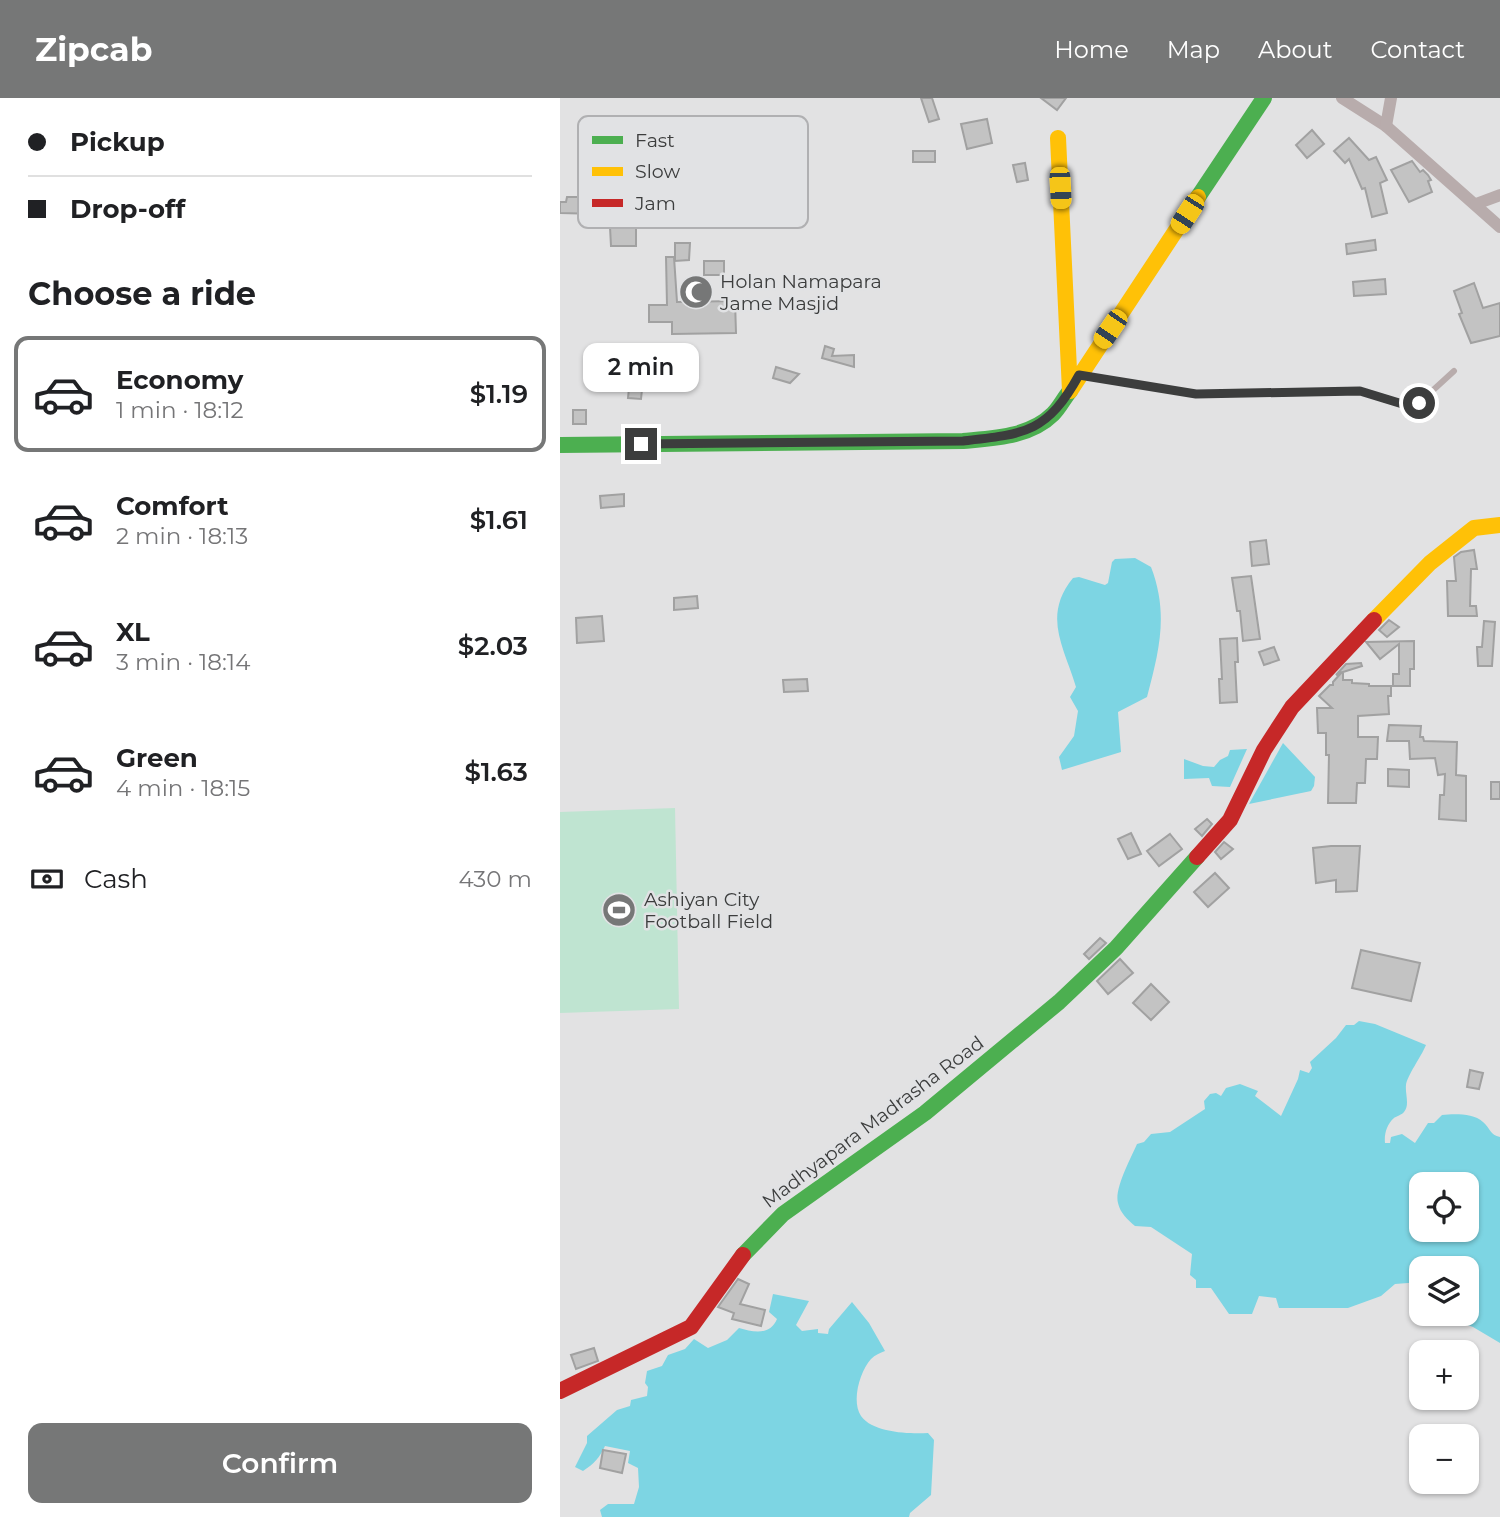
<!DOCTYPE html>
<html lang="en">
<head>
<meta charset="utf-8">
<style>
  :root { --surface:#fff; --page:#f6f6f6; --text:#202124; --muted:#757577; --line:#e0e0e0; --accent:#767777 }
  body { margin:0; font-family:Montserrat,sans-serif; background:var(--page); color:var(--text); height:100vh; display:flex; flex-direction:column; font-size:26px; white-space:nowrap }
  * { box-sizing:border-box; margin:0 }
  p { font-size:23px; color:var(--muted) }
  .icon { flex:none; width:38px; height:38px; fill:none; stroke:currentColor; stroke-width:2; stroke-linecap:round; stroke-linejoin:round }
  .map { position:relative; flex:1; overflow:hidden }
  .details { display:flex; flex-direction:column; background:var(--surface); width:560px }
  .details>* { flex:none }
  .hud { display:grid; align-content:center; height:154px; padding:0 28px; background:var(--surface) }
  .buttons { position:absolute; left:849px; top:1074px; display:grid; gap:14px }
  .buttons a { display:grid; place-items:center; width:70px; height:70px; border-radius:14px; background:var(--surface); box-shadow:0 2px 5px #0004; font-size:35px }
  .end { position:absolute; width:32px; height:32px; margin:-16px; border:9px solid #3c3d3d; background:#fff; box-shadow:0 0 0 4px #fff }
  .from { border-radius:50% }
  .bubble { position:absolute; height:49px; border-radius:14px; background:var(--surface); box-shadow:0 2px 5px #0004; font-size:23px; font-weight:600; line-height:49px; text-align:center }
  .car { position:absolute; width:21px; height:42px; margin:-21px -10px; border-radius:9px; box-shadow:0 0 5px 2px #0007; background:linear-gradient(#f5c518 24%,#345 0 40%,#f5c518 0 76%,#345 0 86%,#f5c518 0) }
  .hud b { display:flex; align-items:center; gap:24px; height:66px; font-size:26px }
  .hud b+b { border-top:2px solid var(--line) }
  .hud i { width:18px; height:18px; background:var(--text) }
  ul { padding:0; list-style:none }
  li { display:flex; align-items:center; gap:21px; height:116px; margin:0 14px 10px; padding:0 14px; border:4px solid transparent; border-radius:14px }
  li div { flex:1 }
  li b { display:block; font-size:26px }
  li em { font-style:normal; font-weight:600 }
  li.selected { border-color:var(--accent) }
  li>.icon { width:63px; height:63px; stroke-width:1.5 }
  h2 { padding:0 28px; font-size:32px; line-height:84px }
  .pay { display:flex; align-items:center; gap:18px; height:77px; padding:0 28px; font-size:26px }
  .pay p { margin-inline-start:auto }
  .primary-button { display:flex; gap:14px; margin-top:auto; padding:14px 28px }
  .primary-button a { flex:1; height:80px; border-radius:14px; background:var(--accent); color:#fff; font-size:28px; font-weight:600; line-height:80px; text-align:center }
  header { display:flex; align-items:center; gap:42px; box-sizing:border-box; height:98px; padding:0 35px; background:var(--accent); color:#fff }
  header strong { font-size:33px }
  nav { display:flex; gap:38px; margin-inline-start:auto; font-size:24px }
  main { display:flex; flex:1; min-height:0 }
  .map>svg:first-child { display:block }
  .green { fill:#bfe4d1 }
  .water { fill:#7dd5e3; fill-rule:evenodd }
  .building { fill:#c3c3c3; stroke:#a1a1a1; stroke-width:2 }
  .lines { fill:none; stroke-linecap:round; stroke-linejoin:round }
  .lane { stroke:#b8acac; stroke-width:6 }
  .street { stroke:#b8acac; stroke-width:12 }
  .fast { stroke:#4caf50; stroke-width:16 }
  .slow { stroke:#ffc107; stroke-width:16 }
  .jam { stroke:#c62828; stroke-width:16 }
  .route { stroke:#3c3d3d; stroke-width:9 }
  .labels { text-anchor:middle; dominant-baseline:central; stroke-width:5; stroke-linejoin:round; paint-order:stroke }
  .poi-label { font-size:19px; fill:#3c3d3d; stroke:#e1e2e4; text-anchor:start }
  .street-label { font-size:19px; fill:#3c3d3d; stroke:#e1e2e4 }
  .key { fill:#e1e2e4; stroke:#b0b0b2; stroke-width:2 }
  .key-label { font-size:19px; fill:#3c3d3d }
</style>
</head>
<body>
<header>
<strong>Zipcab</strong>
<nav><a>Home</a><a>Map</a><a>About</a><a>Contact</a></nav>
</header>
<main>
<section class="details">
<div class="hud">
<b><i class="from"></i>Pickup</b>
<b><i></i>Drop-off</b>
</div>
<h2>Choose a ride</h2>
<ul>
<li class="selected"><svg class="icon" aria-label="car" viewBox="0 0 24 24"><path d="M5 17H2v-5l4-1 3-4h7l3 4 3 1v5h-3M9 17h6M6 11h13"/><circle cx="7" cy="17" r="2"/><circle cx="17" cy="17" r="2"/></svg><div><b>Economy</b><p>1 min · 18:12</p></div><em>$1.19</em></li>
<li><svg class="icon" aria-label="car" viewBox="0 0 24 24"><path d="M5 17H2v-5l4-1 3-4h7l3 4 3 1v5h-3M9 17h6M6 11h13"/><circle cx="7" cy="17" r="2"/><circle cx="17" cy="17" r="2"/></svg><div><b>Comfort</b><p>2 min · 18:13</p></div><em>$1.61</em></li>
<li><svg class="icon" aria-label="car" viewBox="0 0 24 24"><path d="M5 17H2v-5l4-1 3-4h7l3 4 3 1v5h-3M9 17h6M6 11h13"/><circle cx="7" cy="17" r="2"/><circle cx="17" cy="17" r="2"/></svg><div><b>XL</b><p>3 min · 18:14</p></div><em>$2.03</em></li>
<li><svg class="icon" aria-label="car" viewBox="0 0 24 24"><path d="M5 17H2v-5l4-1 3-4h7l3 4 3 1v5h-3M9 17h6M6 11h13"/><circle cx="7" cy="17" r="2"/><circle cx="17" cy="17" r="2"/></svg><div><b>Green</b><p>4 min · 18:15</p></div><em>$1.63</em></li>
</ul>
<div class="pay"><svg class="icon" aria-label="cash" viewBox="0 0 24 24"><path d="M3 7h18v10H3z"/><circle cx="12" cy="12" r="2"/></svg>Cash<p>430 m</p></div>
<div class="primary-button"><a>Confirm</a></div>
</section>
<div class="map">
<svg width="940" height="1419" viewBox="0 0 940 1419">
  <rect width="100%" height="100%" fill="#e2e2e3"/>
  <!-- green -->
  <polygon class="green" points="115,710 119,911 0,915 0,714"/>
  <!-- water -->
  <g class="water">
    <path d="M575 460 591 469C609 516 599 553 587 599L558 614 561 654 502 672 499 659 514 638 518 613 510 599 516 589C504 549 482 518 513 480L519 479 545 487 548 485 552 464 555 461Z"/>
    <polygon points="723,645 755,679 754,688 751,693 689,706"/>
    <polygon points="687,651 670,689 652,688 649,680 624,681 624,661 643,668 654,669 660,662 668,658 670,652"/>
    <path d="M799 923 815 926 866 947C861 959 847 978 846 987 845 996 850 1007 844 1014 843 1016 835 1019 834 1020 827 1026 824 1036 825 1045H830L831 1039 842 1036 855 1045 868 1025H874L882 1017C894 1016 913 1015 923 1024 930 1030 930 1037 940 1039V1245L913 1229 882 1217 906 1216V1171H861V1184L835 1186 821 1198 788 1210H719L716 1200 699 1198 692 1216H669L651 1190H636V1182L630 1177 632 1156 591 1129 575 1128C568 1122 560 1115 558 1105 554 1091 571 1060 577 1046L584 1044 591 1036 610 1034 645 1011 644 1003 650 996 656 995 661 998 666 990 680 986 698 993 695 998 721 1018 738 981 740 972 749 975 752 970 750 964 776 940 786 927H794ZM861 1087H906V1132H861Z"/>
    <path d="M213 1196 249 1203 236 1227 242 1233 258 1231V1235L268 1236 269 1231 292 1204 309 1225 325 1253C320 1255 315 1257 311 1261 300 1273 291 1303 301 1318 313 1335 350 1336 368 1335L374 1342 371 1397 350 1415 349 1419H42L40 1412 48 1406H74L79 1389 78 1370 68 1365 70 1353 45 1348C40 1359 34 1366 23 1373L15 1369 27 1345V1338L57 1312 70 1308 71 1302 87 1298 88 1289 85 1285 87 1273 102 1268 108 1257 125 1251 134 1241 148 1250 167 1242 179 1230C193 1234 210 1238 217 1221L209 1214Z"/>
  </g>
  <!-- building -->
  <g class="building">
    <polygon points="361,0 372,0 379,21 369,24"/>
    <polygon points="481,0 506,0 497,12"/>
    <polygon points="427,21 432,45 407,51 401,26"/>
    <polygon points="752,32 764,46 747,60 736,47"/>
    <polygon points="789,40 809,62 816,59 827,82 820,85 827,115 812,119 805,90 802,91 789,61 785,65 774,53"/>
    <rect x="353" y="53" width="22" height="11"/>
    <polygon points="852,63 860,74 863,72 868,77 871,82 868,83 872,94 849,104 831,72"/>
    <polygon points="465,65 468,82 457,84 453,67"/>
    <polygon points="65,98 81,98 82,121 76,122 76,148 51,148 50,129 66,129"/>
    <polygon points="7,99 24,99 23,106 38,106 38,116 0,115 0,104 6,104"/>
    <polygon points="815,142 816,152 787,156 786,146"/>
    <polygon points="115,145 130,145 129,162 115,163"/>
    <polygon points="106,159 114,159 117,204 175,203 176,235 112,236 112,224 89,224 89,207 107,207"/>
    <rect x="144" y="163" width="20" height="14"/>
    <polygon points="825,181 826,196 794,198 793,184"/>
    <polygon points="914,185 923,210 940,205 940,238 911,245 899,216 902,215 894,193"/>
    <polygon points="265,248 274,251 272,258 294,257 294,269 262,260"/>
    <polygon points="216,269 239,276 230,285 213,280"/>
    <polygon points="70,280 83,282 81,301 68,300"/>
    <rect x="13" y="312" width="13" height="14"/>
    <polygon points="64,396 64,408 41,410 40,398"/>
    <polygon points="706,442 709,466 692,468 690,444"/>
    <polygon points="914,452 917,471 911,471 910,508 916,508 917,518 888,518 887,483 896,483 894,459 901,454"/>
    <polygon points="691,478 700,541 683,543 680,513 677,513 672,480"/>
    <polygon points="137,498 138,510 114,512 114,500"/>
    <polygon points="42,518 44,543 17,545 16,520"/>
    <polygon points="829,522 839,529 827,539 819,532"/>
    <polygon points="924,523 935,524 932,568 918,568 917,549 922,549"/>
    <polygon points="677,540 678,564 675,564 677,604 660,605 659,581 662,581 660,541"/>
    <polygon points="854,543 854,571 850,571 850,588 833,588 833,576 839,576 839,546 820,561 806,544"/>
    <polygon points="714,549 719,562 704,567 699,554"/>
    <polygon points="801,565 802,568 783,574 783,582 792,582 792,585 809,586 809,588 831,588 831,598 828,598 829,616 798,618 798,639 818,639 817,661 806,661 805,685 797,685 796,705 768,705 769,657 766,657 766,635 758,635 757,610 772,610 759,598 770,587 773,587 773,584 782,574 776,577 786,566"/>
    <polygon points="247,581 248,593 224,594 223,582"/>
    <polygon points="829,627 861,628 860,639 863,639 864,643 897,644 896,677 906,678 906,723 879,721 880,697 884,697 885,676 878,677 875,660 850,661 849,643 827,643"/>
    <polygon points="828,671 849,672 849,689 828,688"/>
    <rect x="931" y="684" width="9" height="17"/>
    <polygon points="647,721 652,726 642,738 635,731"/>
    <polygon points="571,735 581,756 568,761 558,741"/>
    <polygon points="610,736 622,751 599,768 587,753"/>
    <polygon points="664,744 673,751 661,761 655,754"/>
    <polygon points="771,748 800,748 797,793 776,794 776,782 756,785 753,750"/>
    <polygon points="655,775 669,790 648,809 634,794"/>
    <polygon points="540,840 546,845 529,861 524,856"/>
    <polygon points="801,852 860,865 851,903 792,890"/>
    <polygon points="560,861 573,875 548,896 537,883"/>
    <polygon points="591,886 609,904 591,922 573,905"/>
    <polygon points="910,972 923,975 919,991 907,989"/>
    <polygon points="178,1181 189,1186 180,1206 205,1212 201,1228 172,1221 174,1215 158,1209"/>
    <polygon points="34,1250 38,1263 16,1271 11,1257"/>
    <polygon points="43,1352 66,1356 62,1375 40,1370"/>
  </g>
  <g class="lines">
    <!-- lane -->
    <polyline class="lane" points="521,278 636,296 800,293 849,308 859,305 894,273"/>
    <!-- street -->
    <g class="street">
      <polyline points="782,0 826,28 940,129"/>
      <polyline points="826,28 831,0"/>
      <polyline points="916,106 940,97"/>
    </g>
    <!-- fast -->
    <g class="fast">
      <polyline points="638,99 704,0"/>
      <path d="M0 347 403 343C434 340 470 339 493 316 500 309 504 300 510 293"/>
      <polyline points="183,1157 223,1116 365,1015 499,904 556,850 637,759"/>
    </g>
    <!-- slow -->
    <g class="slow">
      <polyline points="498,40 510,293 638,99"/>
      <polyline points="814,522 870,465 914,430 940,427"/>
    </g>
    <!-- jam -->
    <g class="jam">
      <polyline points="637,759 670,722 704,652 732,609 814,522"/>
      <polyline points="0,1293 131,1229 183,1157"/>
    </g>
  </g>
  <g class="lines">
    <!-- route -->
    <path class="route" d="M81 346 403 343C465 336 487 335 519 277L636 296 800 293 849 308 859 305"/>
  </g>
  <!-- icons -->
  <defs>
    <g id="mosque-disc" transform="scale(1.75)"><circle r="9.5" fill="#767777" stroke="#e1e2e4"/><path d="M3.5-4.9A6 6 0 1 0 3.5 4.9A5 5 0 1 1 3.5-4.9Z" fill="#fff"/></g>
    <g id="stadium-disc" transform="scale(1.75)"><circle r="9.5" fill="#767777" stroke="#e1e2e4"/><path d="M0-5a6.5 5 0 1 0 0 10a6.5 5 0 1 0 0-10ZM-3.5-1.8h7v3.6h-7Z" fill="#fff"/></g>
  </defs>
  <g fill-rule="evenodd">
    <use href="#mosque-disc" x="136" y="194"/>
    <use href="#stadium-disc" x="59" y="812"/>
  </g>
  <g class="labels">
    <!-- poi labels -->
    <g class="poi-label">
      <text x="160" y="183">Holan Namapara<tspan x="160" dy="22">Jame Masjid</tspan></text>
      <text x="84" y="801">Ashiyan City<tspan x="84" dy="22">Football Field</tspan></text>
    </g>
    <!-- street labels -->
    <g class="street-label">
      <text transform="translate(313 1024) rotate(-37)">Madhyapara Madrasha Road</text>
    </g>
  </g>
  <!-- legend -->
  <rect x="18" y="18" width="230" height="112" rx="10" class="key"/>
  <rect x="32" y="38" width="31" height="8" fill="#4caf50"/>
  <rect x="32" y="69" width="31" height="9" fill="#ffc107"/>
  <rect x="32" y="101" width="31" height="8" fill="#c62828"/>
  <g class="key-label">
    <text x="75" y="49">Fast</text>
    <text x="75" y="80">Slow</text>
    <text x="75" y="112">Jam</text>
  </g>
</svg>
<div class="buttons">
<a><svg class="icon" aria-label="locate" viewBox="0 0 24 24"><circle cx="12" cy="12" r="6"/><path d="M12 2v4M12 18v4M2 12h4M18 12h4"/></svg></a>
<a><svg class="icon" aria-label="layers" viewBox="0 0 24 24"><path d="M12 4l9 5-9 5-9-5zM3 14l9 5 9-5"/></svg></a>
<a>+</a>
<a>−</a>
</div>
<i class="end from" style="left:859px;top:305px"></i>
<i class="end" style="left:81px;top:346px"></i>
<div class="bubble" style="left:23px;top:245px;width:116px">2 min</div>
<i class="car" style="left:500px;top:90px;rotate:177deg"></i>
<i class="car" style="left:627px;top:116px;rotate:213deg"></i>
<i class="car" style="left:550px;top:231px;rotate:214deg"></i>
</div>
</main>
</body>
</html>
